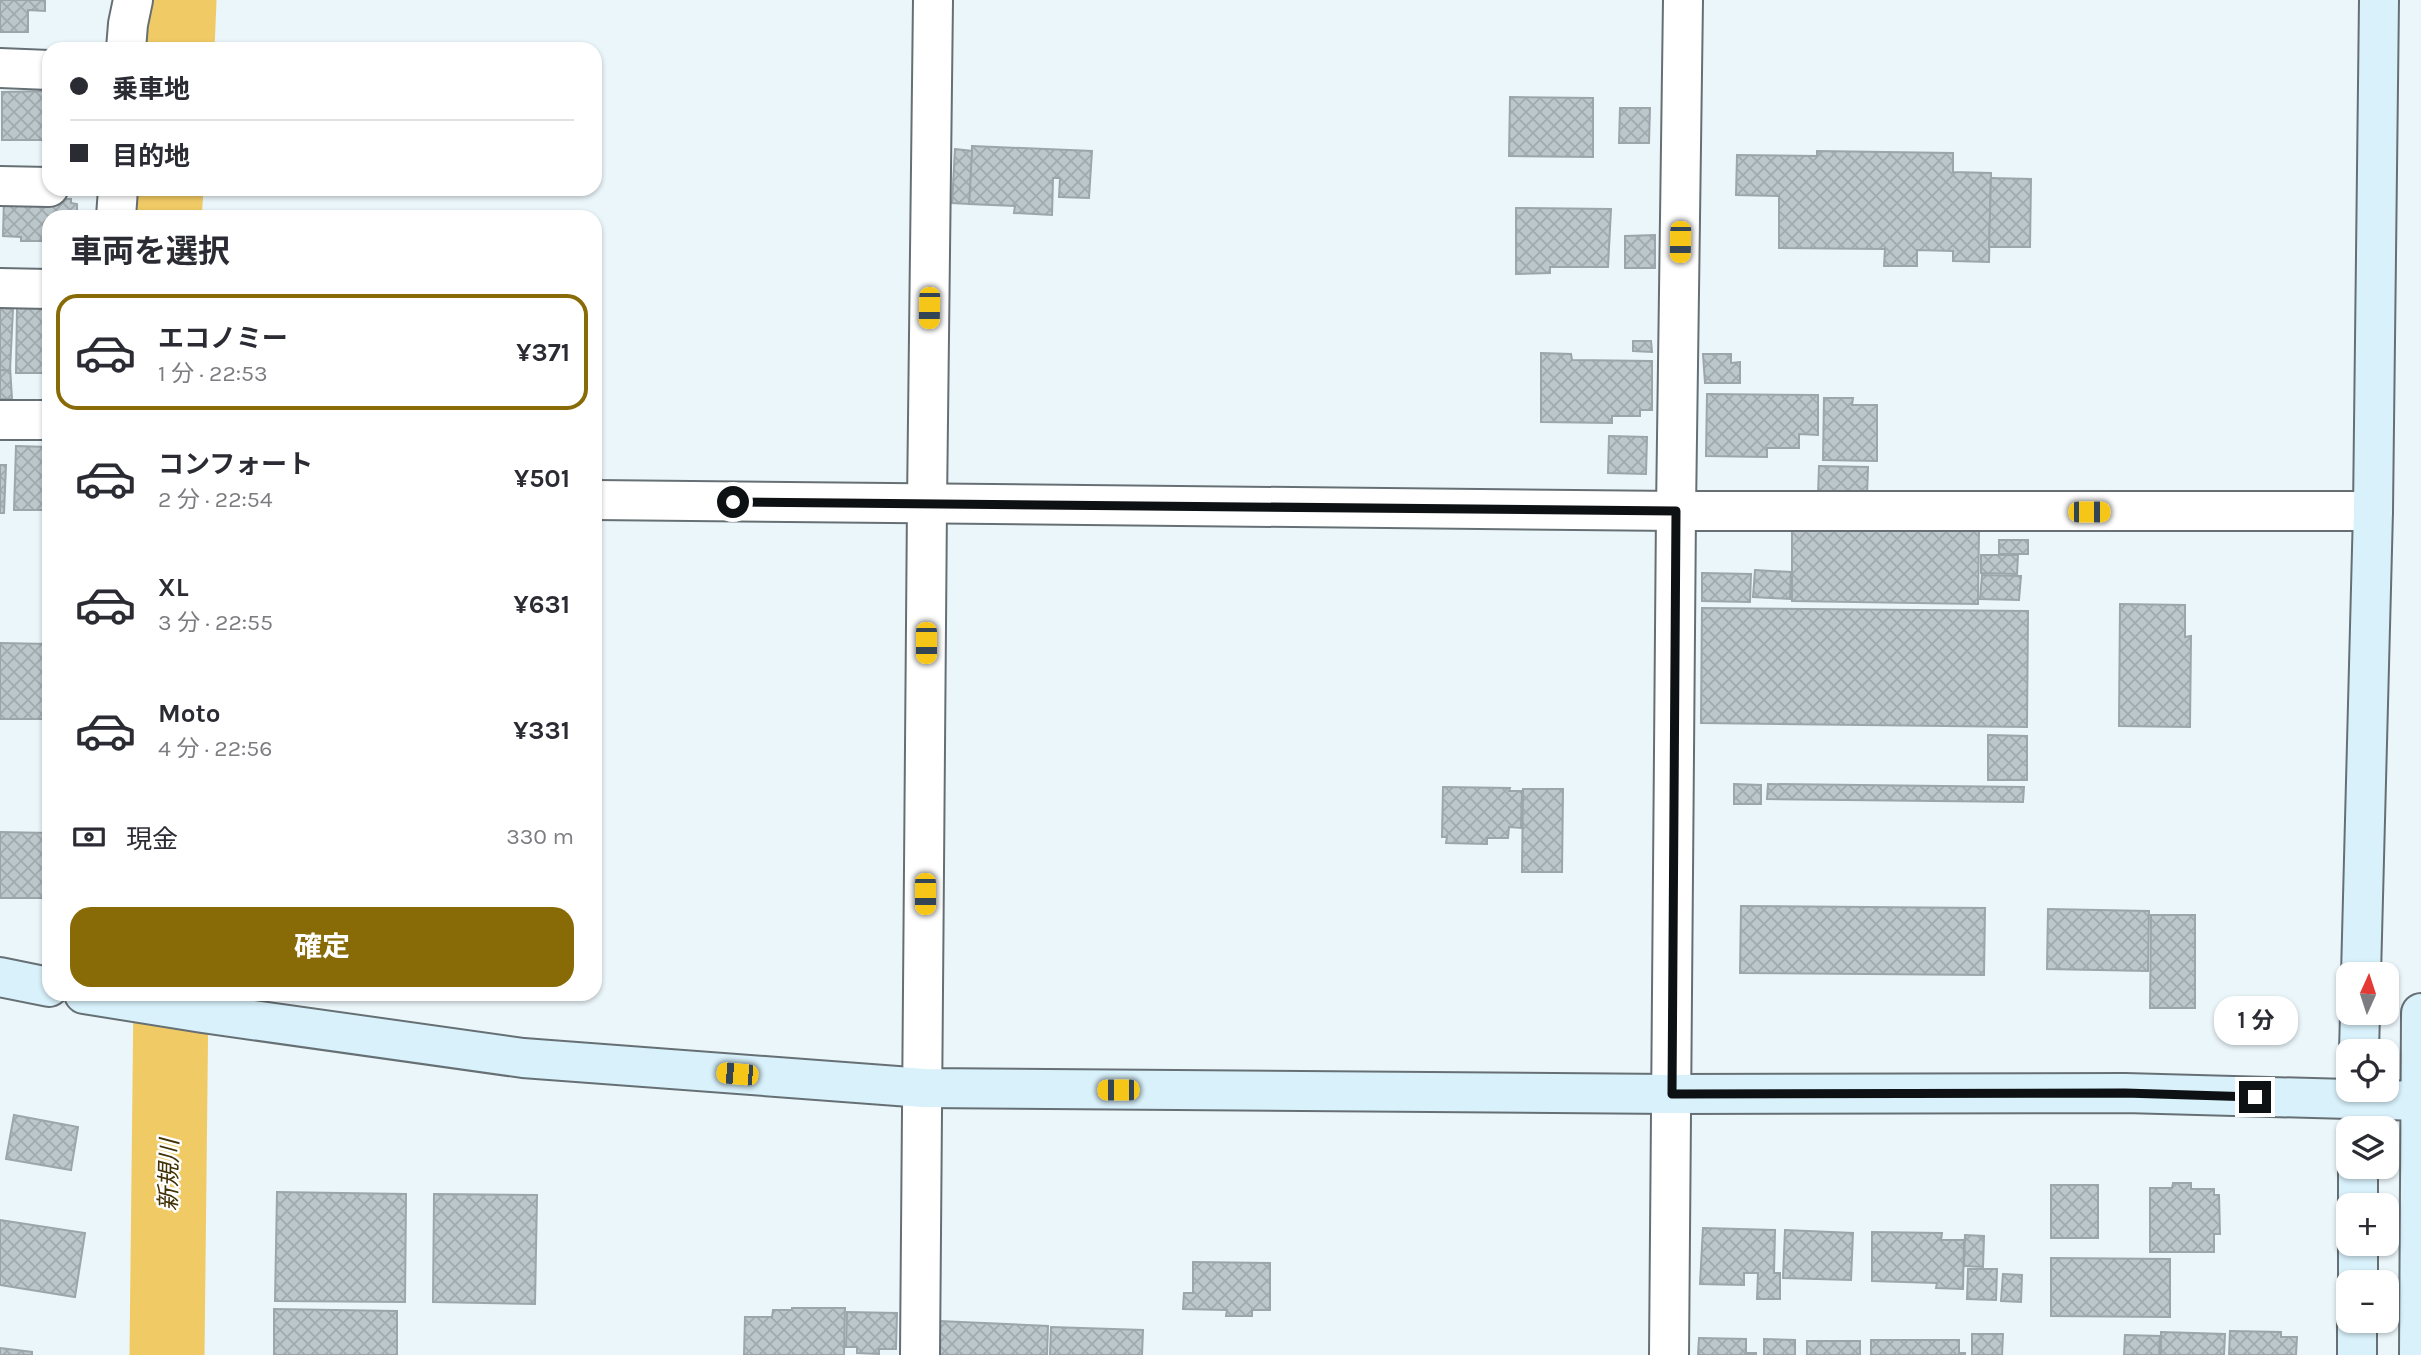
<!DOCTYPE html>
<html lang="ja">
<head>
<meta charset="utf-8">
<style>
  :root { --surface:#fff; --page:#f7f7f7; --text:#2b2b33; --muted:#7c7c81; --line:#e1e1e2; --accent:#886a07 }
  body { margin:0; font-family:Karla,"Noto Sans JP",sans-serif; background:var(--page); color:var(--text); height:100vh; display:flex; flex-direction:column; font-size:26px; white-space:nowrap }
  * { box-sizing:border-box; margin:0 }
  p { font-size:23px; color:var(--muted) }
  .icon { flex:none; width:38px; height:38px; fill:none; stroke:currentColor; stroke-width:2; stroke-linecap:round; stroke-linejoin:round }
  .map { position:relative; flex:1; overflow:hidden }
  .sheet { position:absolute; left:42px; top:210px; width:560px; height:791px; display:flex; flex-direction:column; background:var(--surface); border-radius:21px; box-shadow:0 2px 5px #0004 }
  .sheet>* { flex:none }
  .hud { position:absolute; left:42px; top:42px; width:560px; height:154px; border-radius:21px; box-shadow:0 2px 5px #0004; display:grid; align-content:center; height:154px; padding:0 28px; background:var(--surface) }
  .needle { width:46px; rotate:3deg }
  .fabs { position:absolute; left:2336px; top:962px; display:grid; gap:14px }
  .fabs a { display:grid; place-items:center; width:63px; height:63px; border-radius:14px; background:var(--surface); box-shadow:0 2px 5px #0004; font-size:35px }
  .end { position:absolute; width:32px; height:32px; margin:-16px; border:9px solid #0d1113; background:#fff; box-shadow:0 0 0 4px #fff }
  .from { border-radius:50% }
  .bubble { position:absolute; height:49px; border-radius:21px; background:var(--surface); box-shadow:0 2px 5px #0004; font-size:23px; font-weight:700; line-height:49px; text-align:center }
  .car { position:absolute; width:21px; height:42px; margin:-21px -10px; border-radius:9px; box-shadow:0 0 5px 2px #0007; background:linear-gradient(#f5c518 24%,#345 0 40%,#f5c518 0 76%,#345 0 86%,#f5c518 0) }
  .hud b { display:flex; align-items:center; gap:24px; height:66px; font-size:26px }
  .hud b+b { border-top:2px solid var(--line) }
  .hud i { width:18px; height:18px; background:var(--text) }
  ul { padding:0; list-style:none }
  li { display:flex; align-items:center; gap:21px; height:116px; margin:0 14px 10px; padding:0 14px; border:4px solid transparent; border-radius:21px }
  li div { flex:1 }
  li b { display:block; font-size:26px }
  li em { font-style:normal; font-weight:700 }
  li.current { border-color:var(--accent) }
  li>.icon { width:63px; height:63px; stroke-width:1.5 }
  h2 { padding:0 28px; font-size:32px; line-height:84px }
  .pay { display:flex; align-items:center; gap:18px; height:77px; padding:0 28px; font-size:26px }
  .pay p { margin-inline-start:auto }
  .button { display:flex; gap:14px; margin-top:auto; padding:14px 28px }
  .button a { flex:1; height:80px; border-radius:21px; background:var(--accent); color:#fff; font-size:28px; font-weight:700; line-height:80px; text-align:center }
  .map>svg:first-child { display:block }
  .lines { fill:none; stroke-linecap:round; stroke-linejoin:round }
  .river { stroke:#f0ca65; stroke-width:75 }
  .building { fill:url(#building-cross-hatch); stroke:#9ba5aa; stroke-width:2 }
  .street-casing { stroke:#667074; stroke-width:42 }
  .secondary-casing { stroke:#667074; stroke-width:42 }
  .street { stroke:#fff; stroke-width:38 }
  .secondary { stroke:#d8f1fb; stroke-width:38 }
  .route { stroke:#0d1113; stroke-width:9 }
  .labels { text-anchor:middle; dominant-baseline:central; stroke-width:5; stroke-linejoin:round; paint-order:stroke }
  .water-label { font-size:24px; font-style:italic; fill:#423205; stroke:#fff }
</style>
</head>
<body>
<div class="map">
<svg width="2421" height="1355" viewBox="0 0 2421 1355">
  <defs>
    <pattern id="building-cross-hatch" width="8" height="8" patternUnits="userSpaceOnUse" patternTransform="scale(1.75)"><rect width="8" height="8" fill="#bcc7cc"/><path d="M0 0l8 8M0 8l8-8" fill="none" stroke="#a0aaae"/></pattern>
  </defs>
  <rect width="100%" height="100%" fill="#ebf6fb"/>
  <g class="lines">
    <!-- river -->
    <g class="river">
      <polyline points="177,49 179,0"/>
      <polyline points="164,217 166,189"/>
      <polyline points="167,1355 171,994"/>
    </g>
  </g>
  <!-- building -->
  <g class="building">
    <polygon points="0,0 45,0 45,11 28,10 28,32 0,32"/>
    <polygon points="49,91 49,140 2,140 2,92"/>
    <polygon points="1510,97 1593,98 1593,157 1509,156"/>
    <polygon points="1620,108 1650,108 1649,143 1619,143"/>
    <polygon points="972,146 1092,151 1089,198 1059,197 1060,178 1053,178 1052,215 1014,213 1015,206 969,204"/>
    <polygon points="955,149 972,151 969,204 952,203"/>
    <polygon points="1817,151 1953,153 1953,172 1991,173 1989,262 1953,261 1953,251 1917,250 1917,266 1884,266 1885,249 1779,248 1779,196 1736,195 1737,155 1817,156"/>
    <polygon points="1991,178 2031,179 2030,247 1989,247"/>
    <polygon points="4,198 71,199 71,203 77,204 77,217 49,217 49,241 21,241 21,237 3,236"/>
    <polygon points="1516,208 1611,209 1608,267 1550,267 1550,273 1516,274"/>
    <polygon points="1655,235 1655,268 1625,268 1625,236"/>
    <polygon points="0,308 13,309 10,371 0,370"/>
    <polygon points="17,308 49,309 49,373 16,373"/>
    <polygon points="1633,341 1651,341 1652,352 1633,351"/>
    <polygon points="1541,353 1571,354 1572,360 1652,361 1652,410 1640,410 1640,416 1612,416 1612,423 1541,422"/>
    <polygon points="1703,354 1731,354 1731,363 1740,362 1740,383 1705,383"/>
    <polygon points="10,366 12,399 0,399 0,370 10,371"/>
    <polygon points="1707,394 1818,395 1818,435 1799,434 1799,448 1767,448 1767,457 1706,456"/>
    <polygon points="1824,398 1853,398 1852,405 1877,405 1877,461 1823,460"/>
    <polygon points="1609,436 1647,437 1646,474 1608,473"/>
    <polygon points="16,446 49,447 49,510 14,510"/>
    <polygon points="0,465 6,465 4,513 0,513"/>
    <polygon points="1819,466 1868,467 1867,496 1818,495"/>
    <polygon points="1792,529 1979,531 1978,604 1792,601"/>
    <rect x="1999" y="540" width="29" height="14"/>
    <polygon points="1981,555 2018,555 2017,574 1981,573"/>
    <polygon points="1755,570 1791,572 1790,599 1753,597"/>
    <polygon points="1702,573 1751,574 1750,602 1702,601"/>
    <polygon points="1982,575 2021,576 2019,600 1980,599"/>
    <polygon points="2120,604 2185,605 2185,637 2191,636 2190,727 2119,726"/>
    <polygon points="1702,608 2028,611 2027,727 1701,723"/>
    <polygon points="0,643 49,644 49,719 0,719"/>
    <polygon points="1988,735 2027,736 2027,780 1988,780"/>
    <polygon points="1734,784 1761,785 1761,804 1734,804"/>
    <polygon points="1768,784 2024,787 2023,802 1767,799"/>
    <polygon points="1443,787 1510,788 1509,791 1522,791 1521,828 1509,827 1508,838 1487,838 1487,844 1446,843 1447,837 1442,837"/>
    <polygon points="1523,789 1563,789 1562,872 1522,872"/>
    <polygon points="0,832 49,833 49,898 0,898"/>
    <polygon points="1741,906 1985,908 1984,975 1740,973"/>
    <polygon points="2048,909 2149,911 2148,971 2047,969"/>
    <polygon points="2151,915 2195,915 2195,1008 2150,1008"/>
    <polygon points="14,1115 78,1127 71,1170 6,1159"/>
    <polygon points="2173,1183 2191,1183 2191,1189 2214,1189 2214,1195 2219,1195 2220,1234 2214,1234 2214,1252 2150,1252 2150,1188 2172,1188"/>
    <rect x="2051" y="1185" width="47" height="53"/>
    <polygon points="277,1192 406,1194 405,1302 275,1301"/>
    <polygon points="434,1194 537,1195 535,1304 433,1302"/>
    <polygon points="0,1220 85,1233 75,1297 0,1285"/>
    <polygon points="1703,1228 1775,1230 1774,1273 1780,1273 1780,1299 1757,1299 1758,1273 1744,1273 1744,1285 1700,1284"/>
    <polygon points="1785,1230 1853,1233 1851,1280 1783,1278"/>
    <polygon points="1872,1232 1942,1233 1941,1240 1964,1240 1963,1289 1936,1288 1937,1283 1872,1281"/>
    <polygon points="1965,1235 1984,1236 1983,1267 1964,1266"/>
    <polygon points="2051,1258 2170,1259 2170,1317 2051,1316"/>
    <polygon points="1193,1262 1270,1263 1270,1310 1252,1310 1252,1316 1226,1316 1227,1310 1183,1309 1184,1293 1193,1293"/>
    <polygon points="1968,1269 1997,1269 1996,1300 1967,1299"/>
    <polygon points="2003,1274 2022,1275 2021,1302 2001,1301"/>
    <polygon points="792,1308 845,1308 844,1355 744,1355 745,1317 772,1317 773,1310 792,1310"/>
    <polygon points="274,1309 397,1311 397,1355 274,1355"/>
    <polygon points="847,1312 897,1313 896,1349 879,1349 879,1354 857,1353 857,1347 846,1347"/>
    <polygon points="939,1321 1048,1326 1047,1355 938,1355"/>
    <polygon points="1051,1327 1143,1330 1142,1355 1050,1355"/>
    <polygon points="2230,1331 2281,1332 2281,1337 2297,1337 2296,1355 2229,1355"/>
    <polygon points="2161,1332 2225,1334 2224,1355 2161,1355"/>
    <polygon points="1972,1334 2003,1334 2002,1355 1972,1355"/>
    <polygon points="2125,1335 2160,1336 2159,1355 2124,1355"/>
    <polygon points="1699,1338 1746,1339 1746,1353 1756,1353 1756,1355 1698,1355"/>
    <polygon points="1764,1339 1795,1340 1795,1355 1764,1355"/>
    <polygon points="1871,1340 1959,1340 1959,1353 1965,1353 1965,1355 1871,1355"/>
    <rect x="1807" y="1341" width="53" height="14"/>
    <polygon points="0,1348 32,1352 32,1355 0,1355"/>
  </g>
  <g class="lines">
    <!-- street casing -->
    <g class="street-casing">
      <g id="street">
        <polyline points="126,49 128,24 133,0"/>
        <polyline points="0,68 49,70"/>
        <polyline points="0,186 49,187"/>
        <polyline points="116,217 118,189"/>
        <polyline points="0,288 49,289"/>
        <polyline points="0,420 49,420"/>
        <polyline points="595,500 1676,511 2373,511"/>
        <polyline points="920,1355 927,504 933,0"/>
        <polyline points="1669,1355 1676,511 1683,0"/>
      </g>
    </g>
    <!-- secondary casing -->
    <g class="secondary-casing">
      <g id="secondary">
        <polyline points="2361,975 2373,511 2379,0"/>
        <polyline points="0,977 49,987"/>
        <polyline points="84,994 203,1013 523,1058 924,1088 1672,1094 2125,1093 2421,1101"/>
        <polyline points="2359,1052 2360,1013"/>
        <polyline points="2358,1206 2358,1167"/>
        <polyline points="2358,1283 2358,1244"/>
        <polyline points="2357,1355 2357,1321"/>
        <polyline points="2419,1355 2421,1013"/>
      </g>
    </g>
    <!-- street -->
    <use href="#street" class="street"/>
    <!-- secondary -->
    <use href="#secondary" class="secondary"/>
  </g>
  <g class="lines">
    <!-- route -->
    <polyline class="route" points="733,502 1676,511 1672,1094 2125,1093 2255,1097"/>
  </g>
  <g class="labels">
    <!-- water labels -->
    <g class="water-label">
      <text transform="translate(169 1175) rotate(-89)">新規川</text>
    </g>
  </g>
</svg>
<div class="fabs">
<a><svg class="needle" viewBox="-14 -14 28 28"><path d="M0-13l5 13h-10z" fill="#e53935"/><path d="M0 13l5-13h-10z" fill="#7c7c81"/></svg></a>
<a><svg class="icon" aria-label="locate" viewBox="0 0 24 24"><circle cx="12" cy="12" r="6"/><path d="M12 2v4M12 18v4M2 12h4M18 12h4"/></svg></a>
<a><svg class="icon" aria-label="layers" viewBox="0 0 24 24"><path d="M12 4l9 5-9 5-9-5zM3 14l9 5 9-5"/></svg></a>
<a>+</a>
<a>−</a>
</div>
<i class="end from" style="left:733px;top:502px"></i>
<i class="end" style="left:2255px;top:1097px"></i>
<div class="bubble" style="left:2214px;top:996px;width:84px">1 分</div>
<i class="car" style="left:1680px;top:242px;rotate:181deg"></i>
<i class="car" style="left:929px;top:308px;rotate:181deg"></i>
<i class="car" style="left:2089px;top:512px;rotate:90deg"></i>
<i class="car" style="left:926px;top:643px;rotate:180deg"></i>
<i class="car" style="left:925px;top:894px;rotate:180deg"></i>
<i class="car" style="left:737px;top:1074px;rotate:275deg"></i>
<i class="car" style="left:1118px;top:1090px;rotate:270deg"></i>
<div class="hud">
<b><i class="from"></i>乗車地</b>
<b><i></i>目的地</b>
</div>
<section class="sheet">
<h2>車両を選択</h2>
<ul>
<li class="current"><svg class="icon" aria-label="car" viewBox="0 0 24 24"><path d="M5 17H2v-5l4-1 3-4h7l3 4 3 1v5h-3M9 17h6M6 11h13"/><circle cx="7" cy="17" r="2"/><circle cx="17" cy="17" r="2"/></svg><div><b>エコノミー</b><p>1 分 · 22:53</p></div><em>¥371</em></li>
<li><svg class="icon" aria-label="car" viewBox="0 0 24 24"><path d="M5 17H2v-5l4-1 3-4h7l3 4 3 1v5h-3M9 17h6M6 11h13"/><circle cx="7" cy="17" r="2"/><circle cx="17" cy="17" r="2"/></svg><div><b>コンフォート</b><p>2 分 · 22:54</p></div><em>¥501</em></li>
<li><svg class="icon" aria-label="car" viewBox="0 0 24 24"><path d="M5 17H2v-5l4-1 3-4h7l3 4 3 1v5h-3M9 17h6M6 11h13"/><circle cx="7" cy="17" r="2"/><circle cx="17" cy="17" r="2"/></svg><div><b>XL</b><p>3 分 · 22:55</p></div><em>¥631</em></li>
<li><svg class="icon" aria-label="car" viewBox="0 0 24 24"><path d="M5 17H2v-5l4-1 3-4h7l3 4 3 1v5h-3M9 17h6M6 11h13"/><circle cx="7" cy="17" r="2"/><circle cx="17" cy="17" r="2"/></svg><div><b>Moto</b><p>4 分 · 22:56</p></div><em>¥331</em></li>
</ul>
<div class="pay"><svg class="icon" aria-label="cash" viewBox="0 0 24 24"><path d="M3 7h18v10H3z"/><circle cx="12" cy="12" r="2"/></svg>現金<p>330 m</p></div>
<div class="button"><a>確定</a></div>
</section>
</div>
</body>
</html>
